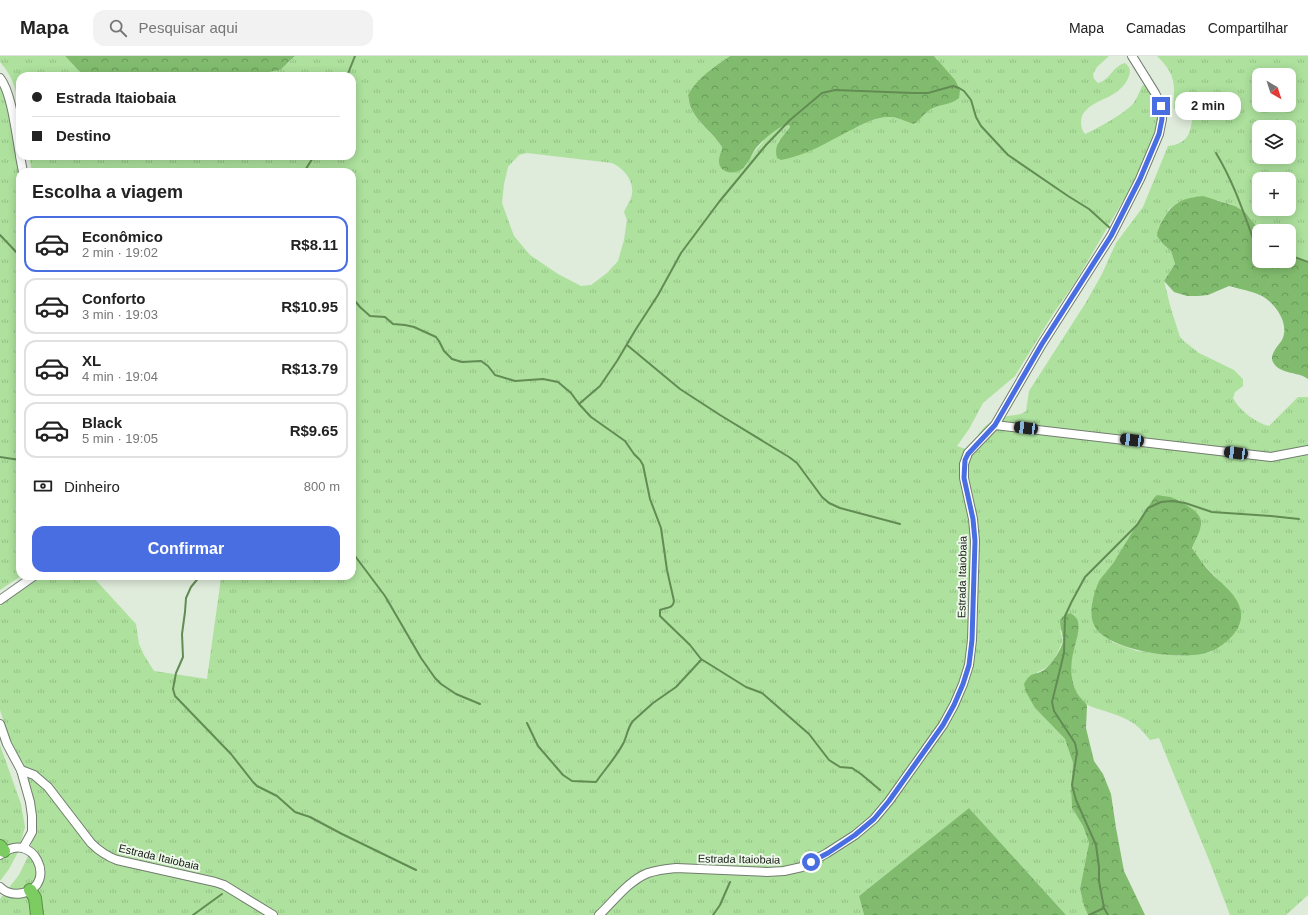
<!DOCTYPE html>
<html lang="pt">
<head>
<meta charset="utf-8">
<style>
  :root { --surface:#fff; --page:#f2f2f2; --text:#222; --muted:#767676; --line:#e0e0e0; --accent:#486ee1 }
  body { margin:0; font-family:Helvetica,sans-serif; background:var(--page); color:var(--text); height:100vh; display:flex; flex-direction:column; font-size:15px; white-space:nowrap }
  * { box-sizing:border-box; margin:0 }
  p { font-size:13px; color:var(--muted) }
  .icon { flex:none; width:22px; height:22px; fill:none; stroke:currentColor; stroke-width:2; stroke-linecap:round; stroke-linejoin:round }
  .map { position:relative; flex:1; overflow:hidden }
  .panel { position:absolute; left:16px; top:112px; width:340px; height:412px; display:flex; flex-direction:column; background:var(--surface); border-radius:12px; box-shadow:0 2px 10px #0003 }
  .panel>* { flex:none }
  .top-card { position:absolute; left:16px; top:16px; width:340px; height:88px; border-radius:12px; box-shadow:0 2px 10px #0003; display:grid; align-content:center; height:88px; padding:0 16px; background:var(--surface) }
  .needle { width:26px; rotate:141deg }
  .buttons { position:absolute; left:1252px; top:12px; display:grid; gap:8px }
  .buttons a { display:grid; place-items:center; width:44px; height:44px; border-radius:8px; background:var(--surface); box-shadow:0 2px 10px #0003; font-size:20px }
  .end { position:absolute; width:18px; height:18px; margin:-9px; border:5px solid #486ee1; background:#fff; box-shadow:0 0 0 2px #fff }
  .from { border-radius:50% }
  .bubble { position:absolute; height:28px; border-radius:12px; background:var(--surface); box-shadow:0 2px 10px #0003; font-size:13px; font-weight:700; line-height:28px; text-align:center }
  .car { position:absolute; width:12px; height:24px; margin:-12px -6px; border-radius:5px; box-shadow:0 0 3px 1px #0007; background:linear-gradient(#222 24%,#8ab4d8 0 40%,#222 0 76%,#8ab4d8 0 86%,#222 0) }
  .top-card b { display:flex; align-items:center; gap:14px; height:38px; font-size:15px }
  .top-card b+b { border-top:1px solid var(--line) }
  .top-card i { width:10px; height:10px; background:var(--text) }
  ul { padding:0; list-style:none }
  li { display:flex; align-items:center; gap:12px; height:56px; margin:0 8px 6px; padding:0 8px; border:2px solid var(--line); border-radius:12px }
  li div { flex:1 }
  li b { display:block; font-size:15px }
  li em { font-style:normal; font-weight:700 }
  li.current { border-color:var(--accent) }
  li>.icon { width:36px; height:36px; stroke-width:1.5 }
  h2 { padding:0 16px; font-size:18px; line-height:48px }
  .pay { display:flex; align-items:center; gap:10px; height:44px; padding:0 16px; font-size:15px }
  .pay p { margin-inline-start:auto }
  .action { display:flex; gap:8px; margin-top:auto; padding:8px 16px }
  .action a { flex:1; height:46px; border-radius:12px; background:var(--accent); color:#fff; font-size:16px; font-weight:700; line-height:46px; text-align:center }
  header { display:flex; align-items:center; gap:24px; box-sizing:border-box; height:56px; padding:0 20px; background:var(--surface); border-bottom:1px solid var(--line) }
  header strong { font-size:19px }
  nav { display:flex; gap:22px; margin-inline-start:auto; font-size:14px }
  .search { width:280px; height:36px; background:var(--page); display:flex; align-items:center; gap:10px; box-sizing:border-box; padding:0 14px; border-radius:12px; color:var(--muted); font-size:15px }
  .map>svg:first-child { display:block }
  .grass { fill:url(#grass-tufts); fill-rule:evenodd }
  .forest { fill:url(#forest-crowns) }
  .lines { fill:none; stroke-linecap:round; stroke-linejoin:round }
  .stream { stroke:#628c54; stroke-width:2 }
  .minor-casing { stroke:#727d6f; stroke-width:10 }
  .highway-casing { stroke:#598f47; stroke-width:14 }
  .minor { stroke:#fff; stroke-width:8 }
  .highway { stroke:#7ccc61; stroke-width:12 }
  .route { stroke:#486ee1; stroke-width:5 }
  .labels { text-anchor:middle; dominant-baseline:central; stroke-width:4; stroke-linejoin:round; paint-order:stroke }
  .street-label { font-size:11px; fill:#191d18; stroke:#ecf8e8 }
</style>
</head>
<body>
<header>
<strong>Mapa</strong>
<div class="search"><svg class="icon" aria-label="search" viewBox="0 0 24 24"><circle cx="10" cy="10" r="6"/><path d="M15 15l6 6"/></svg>Pesquisar aqui</div>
<nav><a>Mapa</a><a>Camadas</a><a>Compartilhar</a></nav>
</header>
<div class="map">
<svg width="1308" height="859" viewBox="0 0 1308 859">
  <defs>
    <pattern id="grass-tufts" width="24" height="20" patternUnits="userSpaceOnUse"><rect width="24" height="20" fill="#ade19d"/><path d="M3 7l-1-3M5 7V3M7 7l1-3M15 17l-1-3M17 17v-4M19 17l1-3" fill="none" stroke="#94c186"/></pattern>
    <pattern id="forest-crowns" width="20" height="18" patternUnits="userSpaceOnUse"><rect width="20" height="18" fill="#81bc6e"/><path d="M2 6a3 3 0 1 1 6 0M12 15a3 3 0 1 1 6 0" fill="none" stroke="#699859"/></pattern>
  </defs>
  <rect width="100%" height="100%" fill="#dfebdb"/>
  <!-- grass -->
  <g class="grass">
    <path d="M0 0H65L81 17 91 20H20V54C16 34 14 22 0 6Z"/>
    <path d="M295 0H730C714 11 697 22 688 40 689 43 689 48 691 52 698 67 713 78 722 91L721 97 745 110C752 98 774 68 789 69L790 71 777 87 808 96C830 85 867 61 890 61 898 61 906 66 914 68 921 64 924 57 931 53 934 51 937 51 940 50L938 4 934 0H1109L1097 11 1093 18 1094 23 1098 27C1110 24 1113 10 1125 7 1130 11 1131 14 1129 20 1127 25 1124 30 1120 33 1110 44 1081 47 1081 66 1081 71 1082 74 1085 78 1097 73 1121 59 1131 50 1136 45 1139 37 1142 30L1146 28 1153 31 1161 61 1150 93 1137 121 1076 225 1053 258 1015 320 983 347 969 373 957 390 971 395C978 375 986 364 1008 360 1015 359 1021 359 1026 355L1029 335 1085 248 1102 218 1116 187 1143 151 1168 90C1186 88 1190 80 1192 64L1188 58 1174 53C1173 47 1174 43 1174 37 1175 20 1168 11 1157 0H1308V207L1289 200V175H1260L1245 156 1235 150 1217 144 1178 146 1169 153 1158 172 1163 188 1171 195 1175 208 1164 225 1171 253 1180 281 1185 286 1199 297 1234 314 1243 323V330L1235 336 1233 342C1239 354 1256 367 1269 370L1298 341H1308V839L1286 859H1230L1209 804 1159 682 1150 684C1135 665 1128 663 1105 655 1100 653 1093 652 1088 649 1076 642 1071 624 1071 611 1071 601 1075 591 1077 581L1060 574 1063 584C1057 598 1053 611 1037 616L1035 652 1065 683 1073 707 1071 734 1072 752 1083 770 1089 787 1080 833 1084 850 1088 859H1066L969 752 859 840 864 859H0V843L19 819 28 800 36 772 18 709 0 654V550L8 541 43 520H92L136 568 139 588 144 599 154 615 207 623 221 522 223 520H352V116H32L29 100H352V20H249L269 17 288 7ZM1259 19H1289V49H1259ZM1259 71H1289V101H1259ZM527 97 612 107C625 113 636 127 631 142 629 147 626 151 624 156L627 164 624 184 618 205 607 217 591 229 581 230 558 218 530 199 514 180 502 147 504 128 508 111 519 99ZM1259 123H1289V153H1259ZM1201 470 1192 491 1198 502 1234 541 1230 582 1211 596 1179 600 1137 595 1112 586 1091 559 1092 547 1099 526 1111 511Z"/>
    <polygon points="0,24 5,33 20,116 21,520 0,534"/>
    <polygon points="0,689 21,748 25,771 18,796 9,813 0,825"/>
  </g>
  <!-- forest -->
  <g class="forest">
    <polygon points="65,0 295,0 280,14 249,20 91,20 81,17"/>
    <path d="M730 0H934L955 24 960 34 959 42C951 49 940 48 931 53 924 57 921 64 914 68 906 66 898 61 890 61 875 61 863 68 849 75 828 86 805 100 781 104L777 102C773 88 782 82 790 71L789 69C780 68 762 85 756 92 752 98 749 106 744 111 736 120 718 118 719 104 719 100 722 95 722 91 713 77 698 67 691 52 689 48 689 43 688 39 697 22 714 11 730 0Z"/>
    <path d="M1203 140 1235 150 1245 156 1260 175H1259V205H1289V200L1308 207V323C1298 315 1280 319 1273 306 1269 299 1278 290 1282 284 1290 268 1276 248 1262 240 1252 235 1240 233 1229 230L1208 239 1198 240H1187L1174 236 1164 225 1175 208 1171 195 1163 188 1157 180C1158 172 1160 168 1164 162 1173 146 1184 142 1203 140Z"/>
    <path d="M1157 439C1161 440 1166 440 1170 441 1179 444 1200 455 1201 465 1202 474 1195 484 1192 492 1198 501 1204 510 1212 518 1224 530 1243 543 1241 562 1240 571 1234 579 1227 585 1222 589 1216 594 1209 596 1182 605 1120 596 1099 576 1092 569 1090 559 1092 548 1093 541 1096 532 1099 525 1103 519 1109 513 1114 506 1127 485 1140 463 1154 442Z"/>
    <path d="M1070 557C1072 558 1075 560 1077 563 1081 572 1076 584 1074 594 1070 608 1070 624 1077 637 1079 641 1084 645 1087 649L1086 672 1094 705 1103 718 1111 738 1116 772 1124 815 1145 859H1088L1084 850 1080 833 1089 787 1083 770 1072 752 1071 734 1073 707 1065 683 1035 652 1026 636 1024 628C1031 615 1034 620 1044 614 1051 609 1064 591 1063 582 1062 576 1060 570 1060 564L1063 560Z"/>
    <polygon points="969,752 1066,859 864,859 859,840"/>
  </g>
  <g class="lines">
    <!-- stream -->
    <g class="stream">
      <polyline points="347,20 355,0"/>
      <path d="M1216 97C1233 125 1243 155 1254 185L1259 187"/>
      <polyline points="304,116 314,100"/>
      <polyline points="0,179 20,200"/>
      <polyline points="1289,199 1308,206"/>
      <path d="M352 235 355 245 360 251 370 260 385 261 393 268 405 269 414 271 436 281 439 285 444 295 452 303 462 306 481 305 488 310 495 319 515 325 543 323 558 326 571 337 579 348 591 361 625 385 634 398 640 404 643 409 650 443 661 472 667 514 674 545C673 553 666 551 660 554V560L690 589 701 603 746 631 762 637 809 678 829 704 840 711 852 712 861 718 880 734"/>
      <polyline points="627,289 680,333 720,359 789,401 797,407 822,441 829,447 840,452 900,468"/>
      <polyline points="579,348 600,330 617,305 636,273 658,239 681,197 719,146 766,89 790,64 822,37 835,34 913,37 928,37 953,30 959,32 964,35 971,44 976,61 981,70 1008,99 1068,140 1089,153 1111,173"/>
      <polyline points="0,401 20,404"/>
      <polyline points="352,496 385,540 421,602 435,622 441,628 456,638 480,648"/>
      <polyline points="200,520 191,531 186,542 185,556 182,578 183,601 176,617 173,633 175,640 231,698 253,726 257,730 277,740 295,756 310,761 342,778 416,814"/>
      <path d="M527 667 538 690 563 719 572 725 596 726C606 712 617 700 624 686 627 679 628 671 633 665L653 647 676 631 701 604"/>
      <polyline points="193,859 222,838"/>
      <polyline points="713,859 720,849 730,826"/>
      <polyline points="1089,859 1104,852"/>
      <polyline points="1108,859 1104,852 1099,825 1099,811 1096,789 1076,744 1072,729 1077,696 1075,687 1054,655 1052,646 1064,597 1065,560 1072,545 1085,521 1137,469 1148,452 1161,446 1172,445 1185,447 1212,456 1271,460 1299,463"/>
    </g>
    <!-- minor casing -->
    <g class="minor-casing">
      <g id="minor">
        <path d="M0 22C12 37 16 78 20 99"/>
        <polyline points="20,100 23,116"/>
        <polyline points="995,369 1042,288 1111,180 1140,123 1159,78 1162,63 1161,50 1155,37 1132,0"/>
        <polyline points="0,544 34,520"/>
        <polyline points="0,668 7,688 21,714 30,746 32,760 32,776 23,792"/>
        <path d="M21 714 34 719 48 731 91 787C99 795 106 800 117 804L215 826 224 829 273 859"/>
        <path d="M0 831C6 837 14 839 23 837 59 829 33 771 0 799"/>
        <path d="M599 859C614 845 628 825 648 817 657 814 666 813 676 812L767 816 784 815 802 811 811 806 827 797 855 779 874 763 889 745 921 700 943 669 954 649 963 628 969 609 972 584 975 485 973 463 964 422V408L968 397 995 369 1271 401 1308 394"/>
      </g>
    </g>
    <!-- highway casing -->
    <g class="highway-casing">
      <g id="highway">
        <polyline points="0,790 4,795"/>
        <polyline points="30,834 35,842 37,859"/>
      </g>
    </g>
    <!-- minor -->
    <use href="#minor" class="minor"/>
    <!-- highway -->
    <use href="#highway" class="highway"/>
  </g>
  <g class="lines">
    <!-- route -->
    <polyline class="route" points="811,806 828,797 855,779 874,763 889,745 943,669 954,649 963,628 969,609 972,584 975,485 973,463 964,422 965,404 968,398 995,369 1042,288 1111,180 1140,123 1159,78 1162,63 1161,50"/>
  </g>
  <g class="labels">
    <!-- street labels -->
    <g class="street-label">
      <text transform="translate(962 521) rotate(-89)">Estrada Itaiobaia</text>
      <text transform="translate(159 801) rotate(13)">Estrada Itaiobaia</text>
      <text transform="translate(739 803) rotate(1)">Estrada Itaiobaia</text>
    </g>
  </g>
</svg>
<div class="buttons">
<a><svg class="needle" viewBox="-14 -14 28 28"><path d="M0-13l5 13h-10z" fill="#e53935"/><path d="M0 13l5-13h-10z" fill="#767676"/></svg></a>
<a><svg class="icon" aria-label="layers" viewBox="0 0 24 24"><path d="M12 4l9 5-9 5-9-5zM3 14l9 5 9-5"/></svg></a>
<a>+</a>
<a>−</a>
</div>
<i class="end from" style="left:811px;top:806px"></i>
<i class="end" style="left:1161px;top:50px"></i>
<div class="bubble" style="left:1175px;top:36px;width:66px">2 min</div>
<i class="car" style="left:1026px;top:372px;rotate:277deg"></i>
<i class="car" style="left:1132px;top:384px;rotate:277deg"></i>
<i class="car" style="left:1236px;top:397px;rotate:277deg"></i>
<div class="top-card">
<b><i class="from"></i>Estrada Itaiobaia</b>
<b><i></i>Destino</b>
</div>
<section class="panel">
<h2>Escolha a viagem</h2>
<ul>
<li class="current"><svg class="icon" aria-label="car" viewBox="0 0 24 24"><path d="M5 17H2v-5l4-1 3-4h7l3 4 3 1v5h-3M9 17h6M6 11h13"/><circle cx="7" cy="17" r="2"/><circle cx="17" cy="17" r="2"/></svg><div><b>Econômico</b><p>2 min · 19:02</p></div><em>R$8.11</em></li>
<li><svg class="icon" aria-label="car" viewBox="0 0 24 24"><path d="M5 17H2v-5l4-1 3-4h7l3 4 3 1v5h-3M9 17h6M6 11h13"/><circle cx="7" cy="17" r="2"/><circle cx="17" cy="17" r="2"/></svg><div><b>Conforto</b><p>3 min · 19:03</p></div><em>R$10.95</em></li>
<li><svg class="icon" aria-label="car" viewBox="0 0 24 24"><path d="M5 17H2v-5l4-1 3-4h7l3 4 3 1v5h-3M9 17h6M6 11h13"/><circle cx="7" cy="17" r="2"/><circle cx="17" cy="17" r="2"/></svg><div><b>XL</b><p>4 min · 19:04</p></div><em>R$13.79</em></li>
<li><svg class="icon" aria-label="car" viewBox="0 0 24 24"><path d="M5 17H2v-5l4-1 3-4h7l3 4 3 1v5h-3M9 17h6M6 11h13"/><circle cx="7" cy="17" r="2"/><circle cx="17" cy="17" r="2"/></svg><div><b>Black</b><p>5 min · 19:05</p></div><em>R$9.65</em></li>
</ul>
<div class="pay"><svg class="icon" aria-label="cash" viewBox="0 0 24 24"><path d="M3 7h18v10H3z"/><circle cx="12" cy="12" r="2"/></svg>Dinheiro<p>800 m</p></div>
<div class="action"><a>Confirmar</a></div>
</section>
</div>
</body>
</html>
